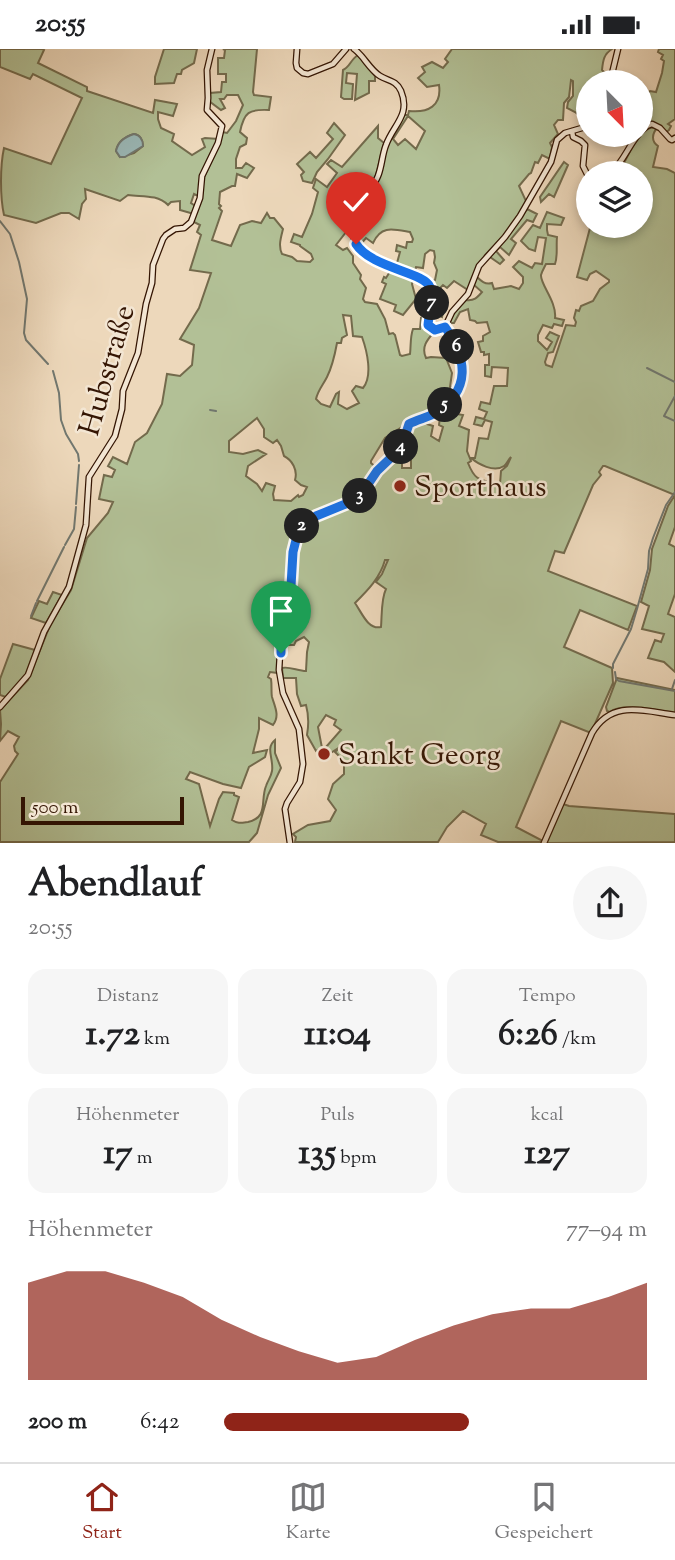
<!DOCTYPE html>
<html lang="de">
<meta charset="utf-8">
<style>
body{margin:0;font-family:"Sorts Mill Goudy",serif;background:#f6f6f6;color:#202124;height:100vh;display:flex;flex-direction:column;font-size:26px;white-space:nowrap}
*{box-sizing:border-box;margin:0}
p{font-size:23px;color:#757577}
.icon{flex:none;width:38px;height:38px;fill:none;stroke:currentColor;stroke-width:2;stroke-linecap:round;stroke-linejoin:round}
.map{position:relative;height:794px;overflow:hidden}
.details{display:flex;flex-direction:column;background:#fff;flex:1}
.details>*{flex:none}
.needle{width:46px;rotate:156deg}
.tools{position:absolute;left:576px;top:21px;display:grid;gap:14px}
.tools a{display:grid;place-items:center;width:77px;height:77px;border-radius:50%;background:#fff;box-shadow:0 4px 10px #0003;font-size:35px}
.scale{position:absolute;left:21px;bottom:18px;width:163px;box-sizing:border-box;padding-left:7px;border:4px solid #341503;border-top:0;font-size:19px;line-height:24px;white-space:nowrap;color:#341503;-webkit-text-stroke:5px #f3e6d3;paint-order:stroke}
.pin{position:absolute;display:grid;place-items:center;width:60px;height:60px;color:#fff;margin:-72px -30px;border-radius:50% 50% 50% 0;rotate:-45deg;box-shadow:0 0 7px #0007}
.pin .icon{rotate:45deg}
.km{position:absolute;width:35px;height:35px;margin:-18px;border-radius:50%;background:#222;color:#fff;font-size:19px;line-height:35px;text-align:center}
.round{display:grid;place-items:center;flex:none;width:74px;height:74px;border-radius:37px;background:#f6f6f6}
.head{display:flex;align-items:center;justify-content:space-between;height:119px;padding:0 28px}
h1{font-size:38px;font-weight:700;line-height:52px}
.figures{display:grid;grid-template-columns:repeat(3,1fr);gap:10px;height:119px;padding:7px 28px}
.figures div{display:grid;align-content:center;border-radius:18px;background:#f6f6f6;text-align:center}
.figures b{font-size:35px;font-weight:700}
.figures small{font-size:19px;font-weight:400}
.figures p{font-size:19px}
.chart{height:196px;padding:14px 28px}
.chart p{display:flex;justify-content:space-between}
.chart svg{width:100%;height:126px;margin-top:7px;fill:#8f2418;opacity:.7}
ul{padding:0 28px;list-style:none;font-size:23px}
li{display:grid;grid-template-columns:112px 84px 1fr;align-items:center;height:52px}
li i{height:18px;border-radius:9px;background:#8f2418}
.status{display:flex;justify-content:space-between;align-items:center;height:49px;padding:0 35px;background:#fff;direction:ltr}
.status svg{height:19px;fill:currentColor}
.dock{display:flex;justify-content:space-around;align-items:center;height:98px;border-top:2px solid #e0e0e0;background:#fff;font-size:19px;color:#757577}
.dock a{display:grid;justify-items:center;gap:4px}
.dock .active{color:#8f2418}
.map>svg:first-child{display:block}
</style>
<div class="status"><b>20:55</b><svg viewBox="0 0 49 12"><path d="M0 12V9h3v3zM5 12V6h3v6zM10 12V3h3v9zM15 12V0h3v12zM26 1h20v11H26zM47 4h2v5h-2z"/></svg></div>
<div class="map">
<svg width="675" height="794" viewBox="0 0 675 794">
<rect width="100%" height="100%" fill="#edd8bb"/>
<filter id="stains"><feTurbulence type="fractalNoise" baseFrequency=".00286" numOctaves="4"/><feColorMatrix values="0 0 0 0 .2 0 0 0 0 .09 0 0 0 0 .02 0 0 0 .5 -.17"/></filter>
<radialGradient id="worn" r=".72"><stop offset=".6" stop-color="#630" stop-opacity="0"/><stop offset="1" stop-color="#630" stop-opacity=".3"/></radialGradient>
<path fill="#b2c096" stroke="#736a4c" stroke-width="2" fill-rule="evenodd" d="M 0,0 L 42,0 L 44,1 L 38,14 L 87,38 L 87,42 L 153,64 L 155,51 L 177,55 L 173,67 L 158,63 L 158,70 L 161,79 L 174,85 L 172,92 L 192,106 L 205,98 L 202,90 L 205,89 L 219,90 L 222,83 L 227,84 L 236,72 L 243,56 L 238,46 L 227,46 L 224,50 L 220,50 L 225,59 L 221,61 L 209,52 L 210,44 L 221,43 L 222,33 L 226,33 L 226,25 L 218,25 L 218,9 L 224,9 L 225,1 L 223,0 L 257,0 L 253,43 L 254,46 L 271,48 L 269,61 C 249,60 244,63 240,83 L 247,89 L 246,95 L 240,98 L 236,110 L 236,119 L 242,119 L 246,114 L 254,119 L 247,129 L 237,125 L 235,137 L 232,137 L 220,143 L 219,155 L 221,157 L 219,159 L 222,162 L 212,191 L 231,197 L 240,176 L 252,172 L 261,174 L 267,164 L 270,169 L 274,169 L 283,180 C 281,188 278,197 282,205 L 292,208 L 297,212 L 310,213 L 313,210 L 311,205 L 300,197 L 300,196 L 291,193 L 294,185 L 302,188 L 312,165 L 318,143 L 313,139 L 316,130 L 327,138 L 337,124 L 327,115 L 331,111 L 342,118 L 378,77 L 378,89 L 384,94 L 375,130 L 365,145 L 358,142 L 350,151 L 356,161 L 353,174 L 336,196 L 343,201 L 347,199 L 353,207 L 353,214 L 361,226 L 360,230 L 366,239 L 363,250 L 365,253 L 377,255 L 385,270 L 389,285 L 393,284 L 395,286 L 400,306 L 402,307 L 410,305 C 411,297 410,288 413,280 L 420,280 L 421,269 L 424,270 L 423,276 L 434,283 C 427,291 421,298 426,309 L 431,308 L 446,309 L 452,324 L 450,338 L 457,340 L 452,347 L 448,344 L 437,359 L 429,364 L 427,375 L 433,377 L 431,387 L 439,392 L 443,378 L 439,376 L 440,368 L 448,370 L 457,365 L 463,366 L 459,377 L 469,381 L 467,402 L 471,412 L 468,414 C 476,434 481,430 500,435 L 501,422 L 507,417 L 511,408 C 508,411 507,415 504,417 C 494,424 478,415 471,409 L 475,409 L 479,389 L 488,390 L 492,373 L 485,371 L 482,377 L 474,375 L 476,368 L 484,370 L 487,363 L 479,360 L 481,353 L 490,355 L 494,337 L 507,337 L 508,319 L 492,318 L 491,328 L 485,327 L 485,316 L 489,316 L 489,305 L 484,306 L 484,303 L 481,303 L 478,293 L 483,292 L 483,287 L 490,283 L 487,273 L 477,274 L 475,272 L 470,271 L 468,260 L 460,263 L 454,274 L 450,274 L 452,282 C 445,270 458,260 466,251 C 474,252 477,249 482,243 L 474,236 L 476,227 C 481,232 485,236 492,234 L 494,240 L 511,237 L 519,240 L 523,234 L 523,228 L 513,218 L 519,212 L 532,219 L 535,214 L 542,215 L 546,189 L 538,188 L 535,202 L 529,200 L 521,192 L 533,176 L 540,179 L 547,163 L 564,169 L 561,176 L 547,175 L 547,181 L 548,186 L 557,188 C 556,197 558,207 555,215 L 546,215 C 544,219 542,222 541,226 C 540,235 557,253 555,269 L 564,271 L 562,277 L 554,275 L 552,279 L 543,276 L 538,286 L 538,292 L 547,301 L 552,293 L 546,289 L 550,283 L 559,287 L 553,303 L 548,304 L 545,313 L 546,316 L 552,318 L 566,276 L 575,277 L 576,273 L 574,269 L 576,261 L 579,262 L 581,257 L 593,252 L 600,240 L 609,233 L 609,231 L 596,222 L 590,225 L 587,231 L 577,228 L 590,179 L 598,184 L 602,177 L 640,177 L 640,124 L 624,124 L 628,118 L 624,114 C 631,102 640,75 657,79 C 652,85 651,92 658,97 L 653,118 L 667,120 L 675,124 L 675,478 L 669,495 L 675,498 L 675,545 L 668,565 L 675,568 L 675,623 L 664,613 L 648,609 L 655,591 L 661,593 L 664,585 L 642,580 L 649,557 L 641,553 L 650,521 L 652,500 L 668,457 L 675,446 L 605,417 L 603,417 L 599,423 L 601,426 L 593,436 L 564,504 L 555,502 L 548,522 L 637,557 L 628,581 L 580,561 L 564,598 L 612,619 L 613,634 L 591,684 L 561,672 L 516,778 L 543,792 L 542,793 L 498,793 L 481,786 L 486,775 L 463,762 L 447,778 L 438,793 L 295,793 L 296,788 L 293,785 L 308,776 L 330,772 L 336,761 L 328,750 L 333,735 L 344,725 L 344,712 L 335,703 L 340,698 L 329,705 L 326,698 L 341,681 L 334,676 L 336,671 L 326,666 L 318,678 L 322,699 L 316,702 L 307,686 C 309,675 309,667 306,656 L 301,657 L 297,645 L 296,629 L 283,629 L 282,619 C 289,617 298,622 306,622 L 307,603 L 309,593 L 304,588 L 296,592 L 294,596 L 283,596 L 286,572 C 277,587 279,606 278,624 L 270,623 L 268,628 L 271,630 C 272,636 271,643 272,648 C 275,658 280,667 273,676 L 259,669 L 259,680 L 253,704 L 267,701 L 265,708 L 249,718 L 241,739 L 223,735 L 190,723 L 186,730 L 199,735 L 210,777 L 219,750 L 223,743 L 234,744 L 234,746 L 239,748 L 232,771 C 238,775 241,774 248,773 C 269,768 260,752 266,737 C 268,731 271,728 272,722 C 274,710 265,699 275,691 L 275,704 L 281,719 L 268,746 L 257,784 L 249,793 L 0,793 L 0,733 L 18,705 L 15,702 L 14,697 L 19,688 L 8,682 L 0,692 L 1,675 L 0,661 L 28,631 L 51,574 L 71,541 L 87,489 L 108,464 L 113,453 L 99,450 L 104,426 L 112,428 L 115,421 L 108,417 L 113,408 L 127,415 L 135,393 L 147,384 L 162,355 L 167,325 L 180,327 L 192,316 L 194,296 L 180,290 L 199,259 L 211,224 L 190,221 L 201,186 L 197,183 L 200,176 L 192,172 L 199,156 L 204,128 L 211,113 L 209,112 L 201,131 L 200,148 L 194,145 L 191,154 L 197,158 L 194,165 L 180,161 L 180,152 L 171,153 L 168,156 C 157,145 142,148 128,146 L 120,152 L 85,140 L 86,150 L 82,155 L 79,170 L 69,164 L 61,164 L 36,174 L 4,166 C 0,148 0,117 4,99 L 51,115 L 82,49 L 33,25 L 30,30 L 0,18 ZM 134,85 C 140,86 143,91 143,97 L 134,104 L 120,108 L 116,102 C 118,92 125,88 134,85 ZM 343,266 L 351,267 L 353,287 L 362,288 C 367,302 373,327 363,339 L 356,337 L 352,342 L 359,354 L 347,360 L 338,355 L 339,343 L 336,345 L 330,358 L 321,355 L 316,350 C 318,341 323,336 327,328 C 332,318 335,305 337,294 L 341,294 L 342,289 L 347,286 ZM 257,369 L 264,380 L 264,388 L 273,394 L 277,391 L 281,397 L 284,407 C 292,411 298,421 295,431 L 301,436 L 307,438 L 303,446 L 299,448 L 298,446 L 291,452 L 274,451 L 273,445 L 275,437 L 266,434 L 262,442 L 257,435 L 246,427 L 248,417 L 266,405 L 258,401 L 243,405 L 229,403 L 229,392 ZM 408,374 L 410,381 C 404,388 404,399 404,408 L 411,409 L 411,419 L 402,419 L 402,404 L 400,402 L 381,420 L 361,450 L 359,449 C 344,459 314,464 304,478 C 299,483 298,492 295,498 C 295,460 329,465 354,449 C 364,443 371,430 378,420 L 371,414 L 371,412 L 385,389 ZM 385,511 L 388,511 L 382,525 L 376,533 L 386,540 C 381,550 382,566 381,578 C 368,581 362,564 355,554 C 368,541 380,529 385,511 Z
M 164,0 L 197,0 L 194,14 L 182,21 L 181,25 L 177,25 L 174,34 L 155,35 L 155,28 Z
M 452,0 L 612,0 C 604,5 603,11 602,21 L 605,24 L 602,33 L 588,33 L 588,66 L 584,70 L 575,63 L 567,59 L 568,53 L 573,47 L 573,32 L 571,31 L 569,48 L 564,54 L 563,71 L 558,71 L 554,76 L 558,85 L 550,94 L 552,98 L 550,110 L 542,106 L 538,114 L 535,113 L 531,124 L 529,125 L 519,137 L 526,152 L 525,156 L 509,181 L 485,206 L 468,241 L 454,232 L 447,239 L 443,236 L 438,241 L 447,249 L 445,252 L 447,254 L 444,259 L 442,268 L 436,265 L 432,272 L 433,276 L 437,278 L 441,277 L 437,279 L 430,275 L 430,272 L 434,246 L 429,234 L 435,231 L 437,221 L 434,214 L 435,208 L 434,202 L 430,201 L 425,205 L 423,219 L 416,218 L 412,235 L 416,250 L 403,266 L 394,262 L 396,256 L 380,250 L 386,235 L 382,233 L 384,228 L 386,229 L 391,221 L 389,219 L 391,213 L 397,214 L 400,203 L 396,202 L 397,196 L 406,199 L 407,193 L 412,193 L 413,190 L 410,183 C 393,180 381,176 373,194 L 366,189 L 359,197 L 357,192 L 367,177 L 364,175 L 369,166 L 362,155 L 374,137 L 390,90 L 404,66 L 408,66 L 409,62 C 428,64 442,57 439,36 L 427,38 L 418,29 L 425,23 L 422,18 L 432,13 L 443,19 L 448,13 L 445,10 ZM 408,67 L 425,82 L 416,100 L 405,90 L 398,96 L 393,90 Z
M 659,0 L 675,0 L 675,70 L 668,75 L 671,77 L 669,81 L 665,84 L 660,78 L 647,75 L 648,73 L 646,71 L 641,71 L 645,56 L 644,54 L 641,53 L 641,49 L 646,48 L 650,42 L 656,43 L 662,24 L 664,12 L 661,10 L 663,6 L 658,3 Z
M 358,6 L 375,27 L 375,32 L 369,32 L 369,44 L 355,51 L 357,25 L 347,24 L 346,34 L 353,35 L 352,50 L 344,50 L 341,48 L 343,21 C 350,18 351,10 358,6 Z
M 334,74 L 345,86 L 328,110 L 317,123 L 312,134 L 303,132 L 301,126 L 304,123 L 297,115 L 310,103 L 316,109 L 333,90 L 327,84 Z
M 564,113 L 568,116 L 554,148 L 549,145 L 541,153 L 540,148 Z
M 527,160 L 537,165 L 533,173 L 527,171 L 511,190 L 516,194 L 509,206 L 500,198 L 496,202 L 504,211 L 500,215 L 490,208 Z
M 53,543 L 62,546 L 46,574 L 31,569 L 39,552 L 47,555 Z
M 13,595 L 35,601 L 25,628 L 6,648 L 0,646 L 0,630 Z
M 617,629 L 675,641 L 675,664 C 659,662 623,653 610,663 L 607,662 L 606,658 Z
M 563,755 L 569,757 L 675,765 L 675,793 L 546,794 Z"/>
<path fill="#9ab8b7" stroke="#71776f" stroke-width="2" d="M 134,85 C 140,86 143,91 143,97 L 125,108 L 120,108 L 116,102 C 118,92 125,88 134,85 Z"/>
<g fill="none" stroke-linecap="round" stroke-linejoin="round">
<path stroke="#71776f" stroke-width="2" d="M 0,172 L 10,185 L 19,213 L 27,250 L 24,284 L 26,291 L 48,315
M 647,319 L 675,333
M 53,322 L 59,344 L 61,371 L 66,385 L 78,405 L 79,412
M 675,347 L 664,367 L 675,372
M 210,361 L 216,362
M 76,455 L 79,416
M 65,496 L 74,480 L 76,458
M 37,552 L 64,498
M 31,567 L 36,554
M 613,619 L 613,615 L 631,580 L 637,560 L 648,520 L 649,502 L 653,489 L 666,456 L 675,443
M 615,623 L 616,630 L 619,632 L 675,642
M 672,640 L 675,631"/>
<defs>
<path id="secondary" d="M 297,0 L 296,14 L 297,19 L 303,24 L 308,25 L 333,15 L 346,0
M 354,0 C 364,7 369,20 380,27 C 388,32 396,31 401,42 C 411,66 393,76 386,96 C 382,106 382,117 378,127 C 369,149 340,175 359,200 C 369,212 397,222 411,227 C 417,229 421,229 426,232 C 436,246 429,260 428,276 L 435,281 L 445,278
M 610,33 L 618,0
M 572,82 L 573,88 L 581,92 L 585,96 L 583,117 L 588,127
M 640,83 L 647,77 L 652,75 L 660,79 L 670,90 L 672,91 L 675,89
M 611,124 C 623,113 628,98 638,86
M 445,278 L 452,263 L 468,245 L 479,217 L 505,188 L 520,167 L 551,113 L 557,91 L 565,84 L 582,79 L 588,73
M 0,658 L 28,626 L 44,583 L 69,538 L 86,476 L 89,428 L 115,387 L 122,360 L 123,342 L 138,304 L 146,255 L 152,234 L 153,216 L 163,190 L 166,186 L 175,180 L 184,179 L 191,173 L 200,149 L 202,127 L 218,94 L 222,77 L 207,61 L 208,49 L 207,21 L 212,0
M 290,794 L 285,760 L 287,754 L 300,733 L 303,715 L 299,680 L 283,644 L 279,621 L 281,588 L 289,550 L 295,491 L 302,476 L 310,470 L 348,454 L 360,447 L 377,422 L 401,399 L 409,375 C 418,370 427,368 435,364 C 472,342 467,309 445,278
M 544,794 L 592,684 C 612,650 643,662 675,666"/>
</defs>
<use href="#secondary" stroke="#341503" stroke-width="7"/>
<use href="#secondary" stroke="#f3e6d3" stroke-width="4.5"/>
</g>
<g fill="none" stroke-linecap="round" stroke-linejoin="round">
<defs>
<path id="route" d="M 281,604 L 281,588 L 291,537 L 293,503 L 296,491 L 300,480 L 306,473 L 316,467 L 348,454 L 360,447 L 377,422 L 401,399 L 409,375 C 418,370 427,369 435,364 C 472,341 467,309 445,278 L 435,281 L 428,276 C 429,263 435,250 430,238 C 424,223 371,219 356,195"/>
</defs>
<use href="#route" stroke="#fff" stroke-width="14"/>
<use href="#route" stroke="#1a73e8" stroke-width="9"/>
</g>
<g fill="#8f2418" stroke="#f3e6d3" stroke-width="2.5">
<circle cx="400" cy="437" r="7"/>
<circle cx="324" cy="705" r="7"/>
</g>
<g text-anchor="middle" stroke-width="5" stroke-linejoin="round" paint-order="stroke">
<g font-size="30" fill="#341503" stroke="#f3e6d3">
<text transform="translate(106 321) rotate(-74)" y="10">Hubstraße</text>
</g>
<g font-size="30" fill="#341503" stroke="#f3e6d3" text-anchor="start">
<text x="414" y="447">Sporthaus</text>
<text x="338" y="715">Sankt Georg</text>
</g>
</g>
<rect width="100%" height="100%" filter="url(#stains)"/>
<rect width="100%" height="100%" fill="url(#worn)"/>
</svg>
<div class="tools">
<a><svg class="needle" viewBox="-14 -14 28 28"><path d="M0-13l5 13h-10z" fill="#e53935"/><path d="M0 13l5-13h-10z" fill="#757577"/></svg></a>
<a><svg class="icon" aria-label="layers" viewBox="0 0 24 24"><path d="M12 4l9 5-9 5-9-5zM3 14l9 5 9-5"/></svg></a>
</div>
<div class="scale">500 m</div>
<div class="pin" style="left:281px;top:604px;background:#1e9e55"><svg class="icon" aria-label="arrive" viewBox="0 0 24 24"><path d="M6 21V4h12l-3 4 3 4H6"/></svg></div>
<div class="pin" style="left:356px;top:195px;background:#d93025"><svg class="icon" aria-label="check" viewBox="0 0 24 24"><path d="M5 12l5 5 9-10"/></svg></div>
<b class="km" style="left:302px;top:477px">2</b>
<b class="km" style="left:360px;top:447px">3</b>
<b class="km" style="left:401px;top:398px">4</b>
<b class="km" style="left:445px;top:356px">5</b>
<b class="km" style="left:457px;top:298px">6</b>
<b class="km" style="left:432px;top:254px">7</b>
</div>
<section class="details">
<div class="head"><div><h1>Abendlauf</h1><p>20:55</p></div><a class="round"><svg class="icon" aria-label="share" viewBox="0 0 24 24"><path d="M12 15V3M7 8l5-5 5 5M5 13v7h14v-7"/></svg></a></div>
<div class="figures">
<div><p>Distanz</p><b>1.72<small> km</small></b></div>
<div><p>Zeit</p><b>11:04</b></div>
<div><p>Tempo</p><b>6:26<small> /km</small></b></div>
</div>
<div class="figures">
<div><p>Höhenmeter</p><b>17<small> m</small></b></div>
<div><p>Puls</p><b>135<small> bpm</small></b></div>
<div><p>kcal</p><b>127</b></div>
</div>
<div class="chart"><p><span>Höhenmeter</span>77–94 m</p>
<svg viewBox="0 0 160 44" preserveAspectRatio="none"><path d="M0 44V10L10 6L20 6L30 10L40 15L50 23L60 29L70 34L80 38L90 36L100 30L110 25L120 21L130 19L140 19L150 15L160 10V44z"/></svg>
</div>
<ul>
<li><b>200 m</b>6:42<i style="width:58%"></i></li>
</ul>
</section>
<nav class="dock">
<a class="active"><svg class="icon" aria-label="home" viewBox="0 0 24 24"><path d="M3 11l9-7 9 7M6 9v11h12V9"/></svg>Start</a>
<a><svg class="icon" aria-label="map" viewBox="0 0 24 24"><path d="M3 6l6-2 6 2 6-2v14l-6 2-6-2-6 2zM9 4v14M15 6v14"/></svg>Karte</a>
<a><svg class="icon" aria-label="saved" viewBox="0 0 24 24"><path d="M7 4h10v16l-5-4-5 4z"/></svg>Gespeichert</a>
</nav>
